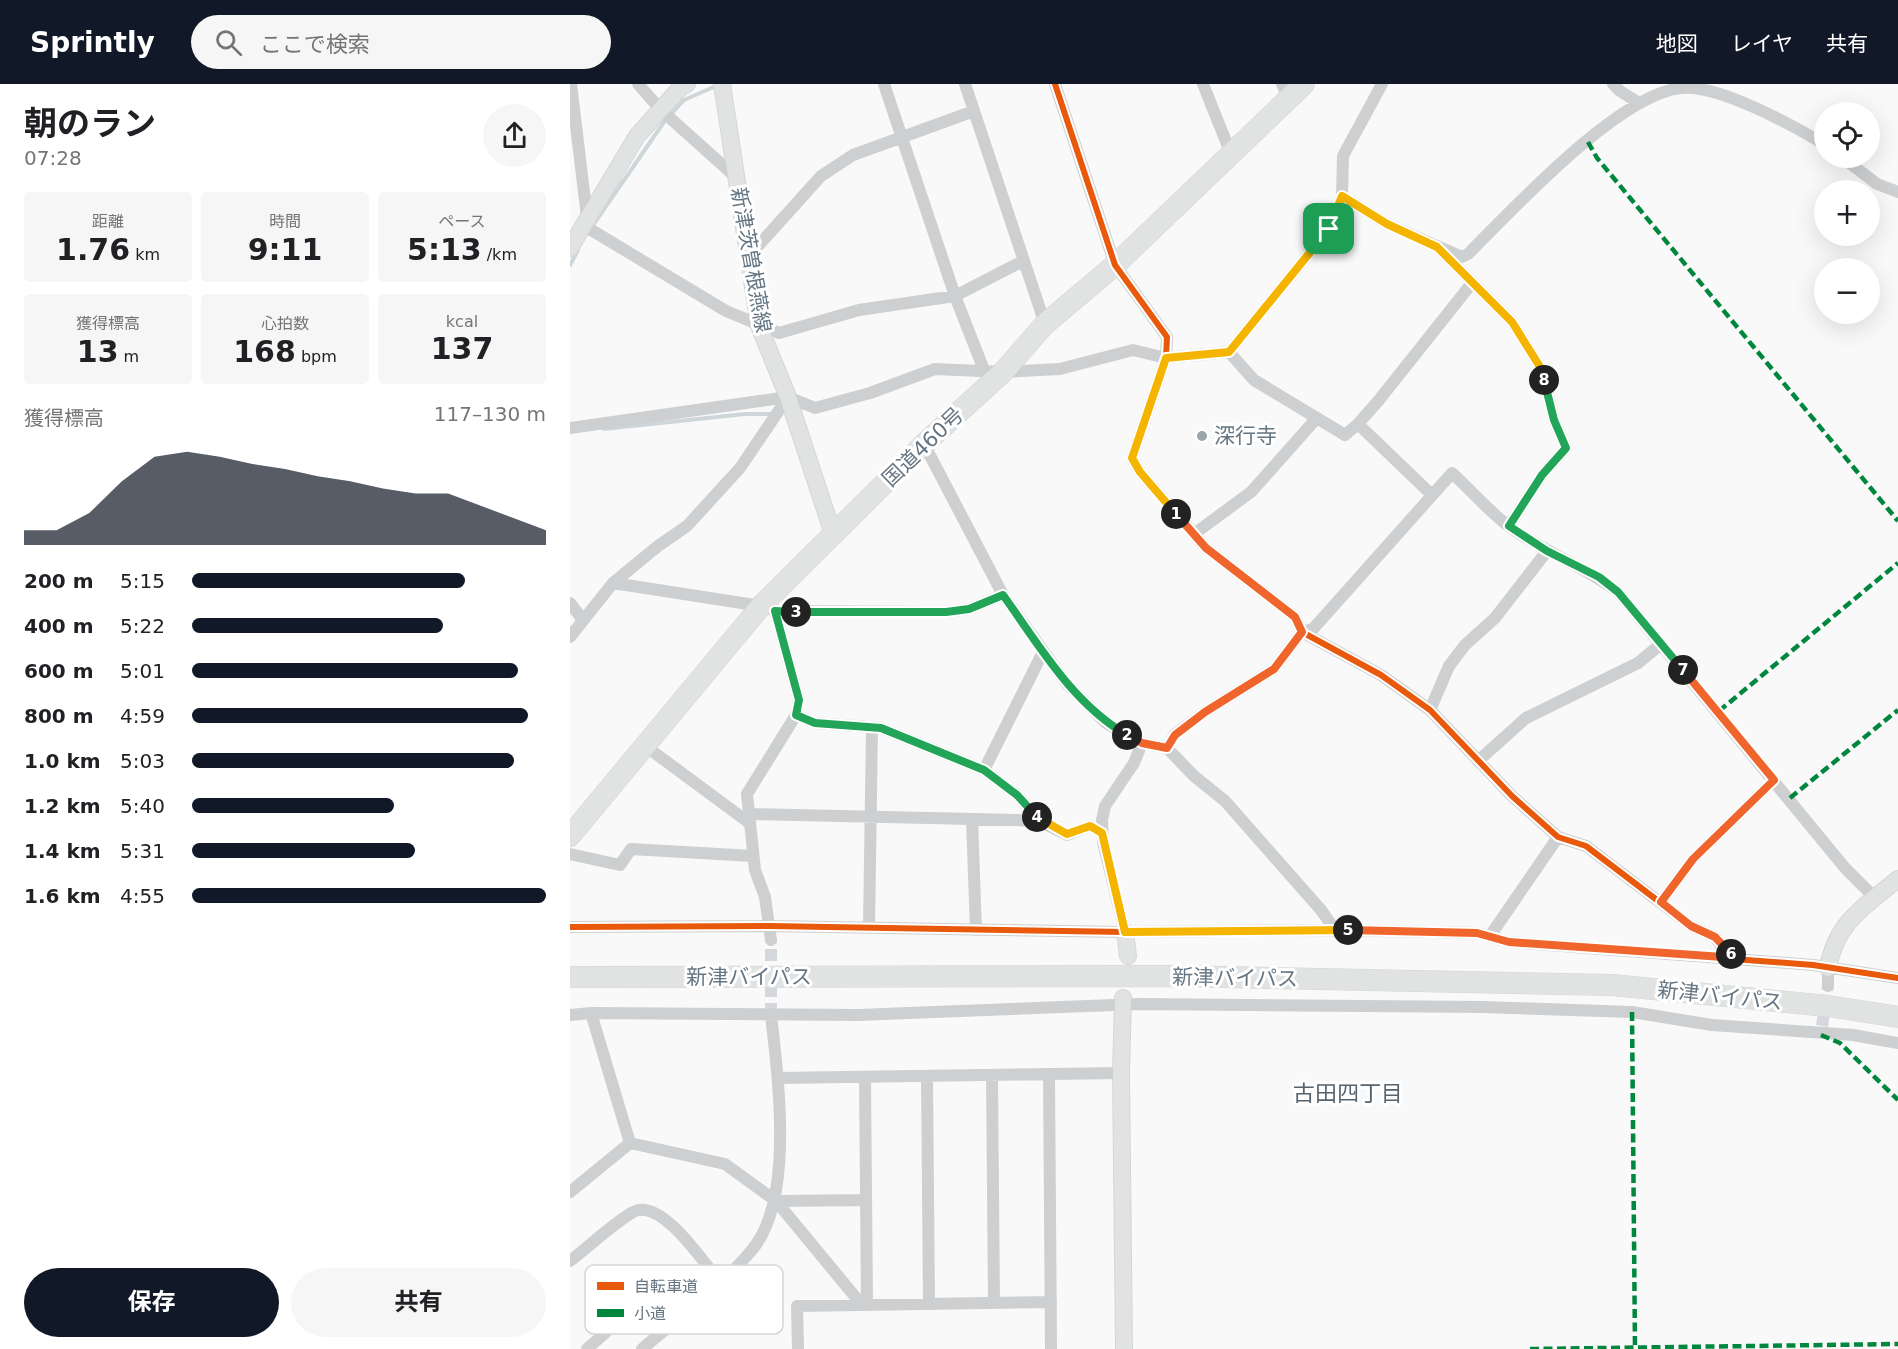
<!DOCTYPE html>
<html lang="ja">
<meta charset="utf-8">
<style>
body{margin:0;font-family:"DejaVu Sans","Noto Sans JP",sans-serif;background:#f6f6f6;color:#202124;height:100vh;display:flex;flex-direction:column;font-size:22px;white-space:nowrap}
*{box-sizing:border-box;margin:0}
p{font-size:20px;color:#757577}
.icon{flex:none;width:33px;height:33px;fill:none;stroke:currentColor;stroke-width:2;stroke-linecap:round;stroke-linejoin:round}
.map{position:relative;flex:1;overflow:hidden}
.sheet{display:flex;flex-direction:column;background:#fff;width:570px}
.sheet>*{flex:none}
.fabs{position:absolute;left:1244px;top:18px;display:grid;gap:12px}
.fabs a{display:grid;place-items:center;width:66px;height:66px;border-radius:50%;background:#fff;box-shadow:0 6px 24px #0002;font-size:30px}
.pin{position:absolute;display:grid;place-items:center;width:51px;height:51px;color:#fff;margin:-26px;border-radius:12px;box-shadow:0 3px 9px #0006}
.km{position:absolute;width:30px;height:30px;margin:-15px;border-radius:50%;background:#222;color:#fff;font-size:16px;line-height:30px;text-align:center}
.round{display:grid;place-items:center;flex:none;width:63px;height:63px;border-radius:32px;background:#f6f6f6}
.summary{display:flex;align-items:center;justify-content:space-between;height:102px;padding:0 24px}
h1{font-size:33px;font-weight:700;line-height:45px}
.metrics{display:grid;grid-template-columns:repeat(3,1fr);gap:9px;height:102px;padding:6px 24px}
.metrics div{display:grid;align-content:center;border-radius:6px;background:#f6f6f6;text-align:center}
.metrics b{font-size:30px;font-weight:700}
.metrics small{font-size:16px;font-weight:400}
.metrics p{font-size:16px}
.chart{height:168px;padding:12px 24px}
.chart p{display:flex;justify-content:space-between}
.chart svg{width:100%;height:108px;margin-top:6px;fill:#111827;opacity:.7}
.cta{display:flex;gap:12px;margin-top:auto;padding:12px 24px}
.cta a{flex:1;height:69px;border-radius:36px;background:#111827;color:#fff;font-size:24px;font-weight:700;line-height:69px;text-align:center}
.cta a+a{background:#f6f6f6;color:#202124}
ul{padding:0 24px;list-style:none;font-size:20px}
li{display:grid;grid-template-columns:96px 72px 1fr;align-items:center;height:45px}
li i{height:15px;border-radius:8px;background:#111827}
header{display:flex;align-items:center;gap:36px;box-sizing:border-box;height:84px;padding:0 30px;background:#111827;color:#fff}
header strong{font-size:28px}
nav{display:flex;gap:33px;margin-inline-start:auto;font-size:21px}
.search{width:420px;height:54px;background:#f6f6f6;display:flex;align-items:center;gap:15px;box-sizing:border-box;padding:0 21px;border-radius:33px;color:#757577;font-size:22px}
main{display:flex;flex:1;min-height:0}
.map>svg:first-child{display:block}
</style>
<header>
<strong>Sprintly</strong>
<div class="search"><svg class="icon" aria-label="search" viewBox="0 0 24 24"><circle cx="10" cy="10" r="6"/><path d="M15 15l6 6"/></svg>ここで検索</div>
<nav><a>地図</a><a>レイヤ</a><a>共有</a></nav>
</header>
<main>
<section class="sheet">
<div class="summary"><div><h1>朝のラン</h1><p>07:28</p></div><a class="round"><svg class="icon" aria-label="share" viewBox="0 0 24 24"><path d="M12 15V3M7 8l5-5 5 5M5 13v7h14v-7"/></svg></a></div>
<div class="metrics">
<div><p>距離</p><b>1.76<small> km</small></b></div>
<div><p>時間</p><b>9:11</b></div>
<div><p>ペース</p><b>5:13<small> /km</small></b></div>
</div>
<div class="metrics">
<div><p>獲得標高</p><b>13<small> m</small></b></div>
<div><p>心拍数</p><b>168<small> bpm</small></b></div>
<div><p>kcal</p><b>137</b></div>
</div>
<div class="chart"><p><span>獲得標高</span>117–130 m</p>
<svg viewBox="0 0 160 44" preserveAspectRatio="none"><path d="M0 44V38L10 38L20 31L30 18L40 8L50 6L60 8L70 11L80 13L90 16L100 18L110 21L120 23L130 23L140 28L150 33L160 38V44z"/></svg>
</div>
<ul>
<li><b>200 m</b>5:15<i style="width:77%"></i></li>
<li><b>400 m</b>5:22<i style="width:71%"></i></li>
<li><b>600 m</b>5:01<i style="width:92%"></i></li>
<li><b>800 m</b>4:59<i style="width:95%"></i></li>
<li><b>1.0 km</b>5:03<i style="width:91%"></i></li>
<li><b>1.2 km</b>5:40<i style="width:57%"></i></li>
<li><b>1.4 km</b>5:31<i style="width:63%"></i></li>
<li><b>1.6 km</b>4:55<i style="width:100%"></i></li>
</ul>
<div class="cta"><a>保存</a><a>共有</a></div>
</section>
<div class="map">
<svg width="1328" height="1265" viewBox="0 0 1328 1265">
<rect width="100%" height="100%" fill="#f9f9f9"/>
<g fill="none" stroke-linecap="round" stroke-linejoin="round">
<path stroke="#ced6d9" stroke-width="4" d="M 21,144 L 94,38 L 114,16 L 146,2
M 0,181 L 8,166
M 34,345 L 175,330 L 202,330"/>
<path stroke="#d4d8dc" stroke-width="12" stroke-dasharray="12 6" stroke-linecap="butt" d="M 201,931 L 201,856
M 1252,942 L 1258,902"/>
<defs>
<path id="secondary" d="M 152,0 L 189,242 L 218,313 L 263,450
M 0,164 L 67,52 L 111,3 L 117,0
M 555,848 L 558,872
M 1258,884 C 1266,838 1294,823 1328,795
M 553,914 L 551,989 L 554,1265"/>
<path id="highway" d="M 0,752 L 191,522 L 354,360 L 433,288 L 475,240 L 545,181 L 734,0
M 0,893 L 604,892 L 1042,901 L 1258,922 L 1328,933"/>
</defs>
<use href="#secondary" stroke="#d5d6d7" stroke-width="18"/>
<use href="#highway" stroke="#d5d6d6" stroke-width="22"/>
<path stroke="#cecfd0" stroke-width="12" d="M 1,0 L 17,133
M 68,0 L 91,26 L 167,94
M 314,0 L 385,212 L 414,286
M 395,0 L 475,240
M 485,0 L 545,181 L 597,253 L 596,274 L 562,374 L 570,388 L 636,464 L 725,533 L 732,548 L 811,591 L 860,626 L 942,712 L 988,753 L 1016,762 L 1121,842 L 1145,853 L 1154,866 L 1166,874
M 633,0 L 661,70
M 712,0 L 718,14
M 1043,0 L 1050,7 L 1069,19
M 1273,74 L 1307,100 L 1328,108
M 772,112 L 817,140 L 892,173 L 898,170 C 943,125 1049,10 1111,4 C 1148,0 1222,41 1254,60
M 13,141 L 156,227 L 209,249 L 289,226 L 385,212 L 453,177
M 870,166 L 942,238 L 972,286 L 984,336 L 996,364 L 972,391 L 939,442
M 179,172 L 251,92 L 283,71 L 404,27
M 659,268 L 684,296 L 775,351 L 788,340 L 809,316 L 902,199
M 788,340 L 862,411
M 0,344 L 218,313 L 245,324 L 300,309 L 365,285 L 433,288 L 490,285 L 563,266 L 596,274 L 659,268 L 759,145 L 772,112 L 773,72 L 812,0
M 354,360 L 433,511 L 497,600 L 536,639 L 572,659 L 597,664 L 624,692 L 655,717 L 751,826 L 765,846
M 624,450 L 681,408 L 746,335
M 43,499 L 191,522 L 205,527 L 376,528 L 399,525 L 433,511
M 0,519 L 13,536
M 0,553 L 43,499 L 88,462 L 117,442 L 170,384 L 218,313
M 860,626 L 879,582 L 895,561 L 925,534 L 977,467
M 226,631 L 245,639 L 311,644 L 414,686 L 447,711 L 471,738
M 74,661 L 178,738
M 597,664 L 605,650 L 635,628 L 704,585 L 732,548 L 743,545 L 882,389 C 901,406 919,428 940,443 C 974,468 1014,482 1048,508 L 1275,784 L 1305,814
M 908,677 L 956,634 L 1068,579 L 1091,560
M 414,686 L 473,568
M 179,730 L 448,736 L 471,738 L 497,751 L 520,742 L 532,749
M 402,735 L 406,846
M 0,770 L 50,781 L 61,765 L 183,772
M 1091,818 L 1123,775 L 1204,696
M 0,843 L 200,842 L 555,848 L 765,846 L 907,849 L 939,858 L 1243,881 L 1328,894
M 299,844 L 302,643
M 555,848 L 533,758 L 532,736 L 535,722 L 564,679 L 572,659
M 920,852 L 988,753
M 201,856 L 195,813 L 185,786 L 177,710 L 226,631 L 229,616 L 205,527
M 1258,902 L 1258,884
M 21,929 L 60,1059
M 0,931 L 21,929 L 288,931 L 570,920 L 913,923 L 1062,928 L 1142,941 L 1283,951 L 1328,959
M 479,990 L 481,1265
M 422,991 L 424,1219
M 357,992 L 359,1220
M 295,993 L 297,1221
M 208,994 L 551,989
M 60,1059 L 155,1080 L 206,1117 L 292,1221
M 0,1108 L 60,1059
M 206,1117 L 296,1116
M 0,1177 C 20,1162 41,1141 63,1128 C 91,1113 134,1179 149,1197
M 17,1265 L 91,1199
M 72,1265 C 108,1234 150,1204 181,1167 C 225,1117 208,994 201,931
M 228,1265 L 227,1222 L 481,1218"/>
<use href="#secondary" stroke="#e1e2e2" stroke-width="16"/>
<use href="#highway" stroke="#e1e2e2" stroke-width="21"/>
<path stroke="#00873e" stroke-width="4.5" stroke-dasharray="9 4.5" stroke-linecap="butt" d="M 1018,58 L 1027,74 L 1328,437
M 1149,627 L 1328,479
M 1220,714 L 1328,626
M 1062,928 L 1065,1265
M 1251,951 L 1270,959 L 1328,1016
M 960,1265 L 1328,1260"/>
<defs>
<path id="cycleway" d="M 485,0 L 545,181 L 597,253 L 596,274 L 562,374 L 570,388 L 636,464 L 725,533 L 732,548 L 811,591 L 860,626 L 942,712 L 988,753 L 1016,762 L 1121,842 L 1145,853 L 1154,866 L 1167,875
M 0,843 L 200,842 L 555,848 L 765,846 L 907,849 L 939,858 L 1243,881 L 1328,894"/>
</defs>
<use href="#cycleway" stroke="#fff" stroke-width="10"/>
<use href="#cycleway" stroke="#e8590c" stroke-width="6"/>
</g>
<g fill="none" stroke-linecap="round" stroke-linejoin="round">
<defs>
<path id="split-1" d="M 606,430 L 570,388 L 562,374 L 596,274 L 659,268 L 759,145"/>
<path id="split-2" d="M 557,651 L 572,659 L 597,664 L 605,651 L 635,628 L 704,585 L 732,548 L 725,533 L 636,464 L 606,430"/>
<path id="split-3" d="M 226,528 L 376,528 L 399,525 L 433,511 C 469,561 502,619 557,651"/>
<path id="split-4" d="M 226,528 L 205,527 L 229,616 L 226,631 L 245,639 L 311,644 L 414,686 L 447,711 L 467,733"/>
<path id="split-5" d="M 467,733 L 497,750 L 520,742 L 532,749 L 555,848 L 778,846"/>
<path id="split-6" d="M 778,846 L 907,849 L 939,858 L 1167,874 L 1161,870"/>
<path id="split-7" d="M 1113,586 L 1204,696 L 1123,775 L 1091,818 L 1121,842 L 1145,853 L 1161,870"/>
<path id="split-8" d="M 974,296 L 984,336 L 996,364 L 972,391 L 939,442 L 977,467 L 1029,493 L 1048,508 L 1113,586"/>
<path id="split-9" d="M 759,145 L 772,112 L 817,140 L 867,163 L 942,238 L 972,286 L 974,296"/>
</defs>
<use href="#split-1" stroke="#fff" stroke-width="12"/>
<use href="#split-2" stroke="#fff" stroke-width="12"/>
<use href="#split-3" stroke="#fff" stroke-width="12"/>
<use href="#split-4" stroke="#fff" stroke-width="12"/>
<use href="#split-5" stroke="#fff" stroke-width="12"/>
<use href="#split-6" stroke="#fff" stroke-width="12"/>
<use href="#split-7" stroke="#fff" stroke-width="12"/>
<use href="#split-8" stroke="#fff" stroke-width="12"/>
<use href="#split-9" stroke="#fff" stroke-width="12"/>
<use href="#split-1" stroke="#f5b400" stroke-width="8"/>
<use href="#split-2" stroke="#f0652b" stroke-width="8"/>
<use href="#split-3" stroke="#22a559" stroke-width="8"/>
<use href="#split-4" stroke="#22a559" stroke-width="8"/>
<use href="#split-5" stroke="#f5b400" stroke-width="8"/>
<use href="#split-6" stroke="#f0652b" stroke-width="8"/>
<use href="#split-7" stroke="#f0652b" stroke-width="8"/>
<use href="#split-8" stroke="#22a559" stroke-width="8"/>
<use href="#split-9" stroke="#f5b400" stroke-width="8"/>
</g>
<circle fill="#99a4ac" stroke="#fff" stroke-width="2" cx="632" cy="352" r="6"/>
<g text-anchor="middle" stroke-width="6" stroke-linejoin="round" paint-order="stroke">
<g font-size="21" fill="#657683" stroke="#fff">
<text transform="translate(181 176) rotate(80)" y="7">新津茨曽根燕線</text>
<text transform="translate(353 363) rotate(-44)" y="7">国道460号</text>
<text x="179" y="900">新津バイパス</text>
<text transform="translate(665 894) rotate(1)" y="7">新津バイパス</text>
<text transform="translate(1150 912) rotate(6)" y="7">新津バイパス</text>
</g>
<g font-size="21" fill="#657683" stroke="#fff" text-anchor="start">
<text x="644" y="359">深行寺</text>
</g>
<g font-size="22" fill="#57646e" stroke="#fff">
<text x="778" y="1017">古田四丁目</text>
</g>
</g>
<rect x="15" y="1181" width="198" height="69" rx="9" fill="#fff" stroke="#d1d6da" stroke-width="1.5"/>
<rect x="27" y="1198" width="27" height="8" fill="#e8590c"/>
<rect x="27" y="1225" width="27" height="8" fill="#00873e"/>
<g font-size="16" fill="#657683">
<text x="64" y="1208">自転車道</text>
<text x="64" y="1235">小道</text>
</g>
</svg>
<div class="fabs">
<a><svg class="icon" aria-label="locate" viewBox="0 0 24 24"><circle cx="12" cy="12" r="6"/><path d="M12 2v4M12 18v4M2 12h4M18 12h4"/></svg></a>
<a>+</a>
<a>−</a>
</div>
<div class="pin" style="left:759px;top:145px;background:#1e9e55"><svg class="icon" aria-label="arrive" viewBox="0 0 24 24"><path d="M6 21V4h12l-3 4 3 4H6"/></svg></div>
<b class="km" style="left:606px;top:430px">1</b>
<b class="km" style="left:557px;top:651px">2</b>
<b class="km" style="left:226px;top:528px">3</b>
<b class="km" style="left:467px;top:733px">4</b>
<b class="km" style="left:778px;top:846px">5</b>
<b class="km" style="left:1161px;top:870px">6</b>
<b class="km" style="left:1113px;top:586px">7</b>
<b class="km" style="left:974px;top:296px">8</b>
</div>
</main>
